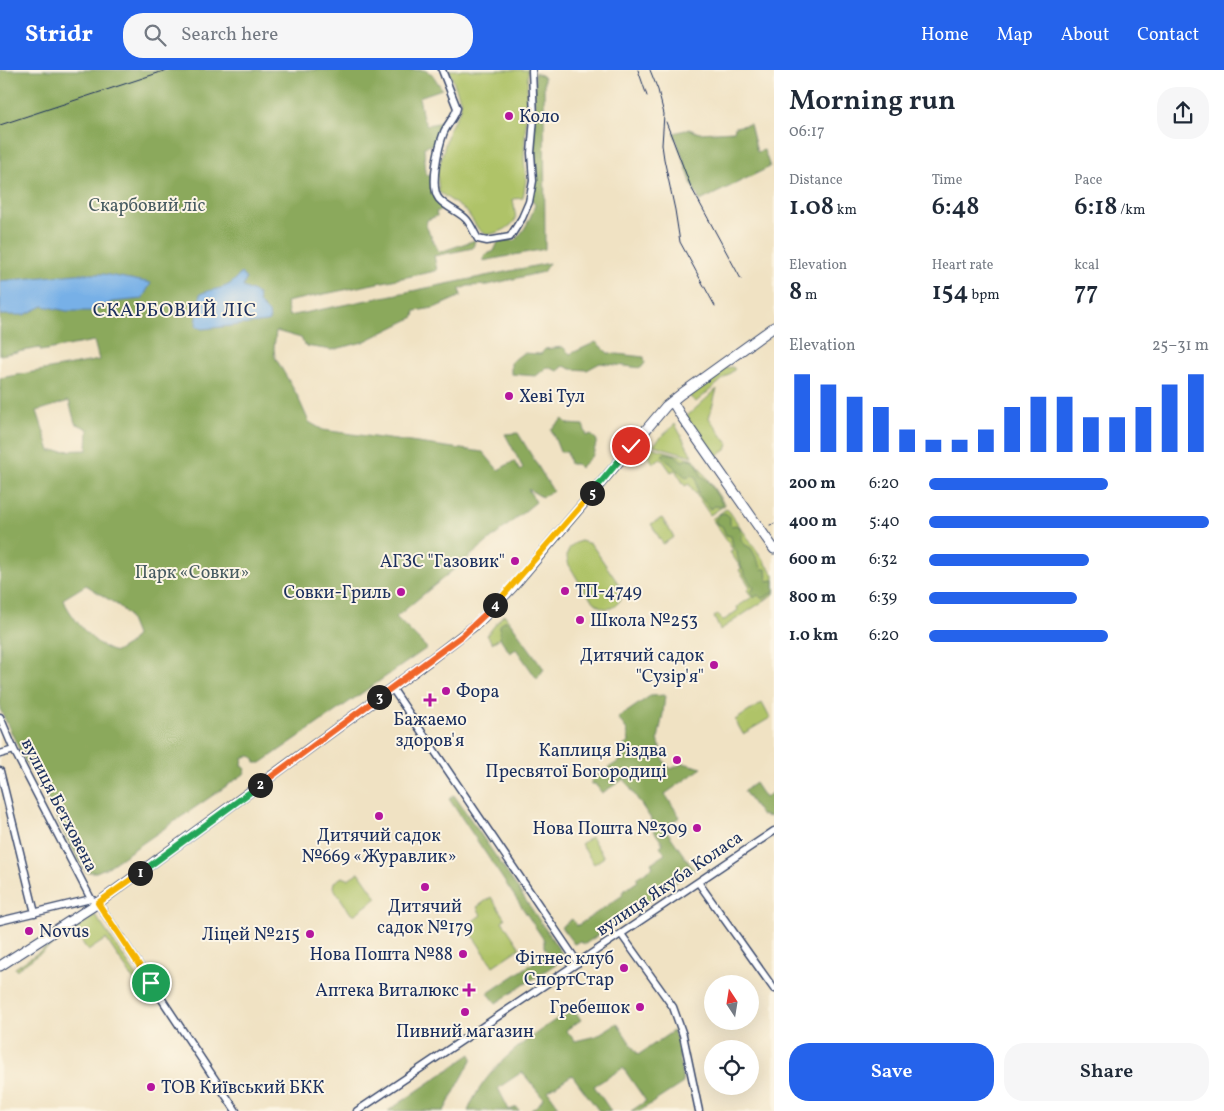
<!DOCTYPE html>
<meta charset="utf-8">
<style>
body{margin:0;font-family:Vollkorn,serif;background:#f6f6f7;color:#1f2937;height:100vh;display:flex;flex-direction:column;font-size:19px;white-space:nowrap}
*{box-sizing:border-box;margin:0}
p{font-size:16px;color:#747a83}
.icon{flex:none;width:28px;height:28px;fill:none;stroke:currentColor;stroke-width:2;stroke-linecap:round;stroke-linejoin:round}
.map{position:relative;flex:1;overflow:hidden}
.panel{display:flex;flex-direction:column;background:#fff;width:450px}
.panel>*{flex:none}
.needle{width:32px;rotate:348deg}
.controls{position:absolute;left:704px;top:905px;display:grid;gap:10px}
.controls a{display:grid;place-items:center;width:55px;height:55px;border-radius:50%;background:#fff;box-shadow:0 5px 20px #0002;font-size:25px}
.pin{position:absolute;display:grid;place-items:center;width:42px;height:42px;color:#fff;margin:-21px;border:2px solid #fff;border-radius:50%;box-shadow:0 1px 5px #0007}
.km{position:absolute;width:25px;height:25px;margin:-12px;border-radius:50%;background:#222;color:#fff;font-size:14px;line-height:25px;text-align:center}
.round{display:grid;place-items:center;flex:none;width:52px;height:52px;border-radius:20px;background:#f6f6f7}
.headline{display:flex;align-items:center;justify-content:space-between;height:85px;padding:0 15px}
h1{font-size:28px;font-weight:600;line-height:38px}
.stats{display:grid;grid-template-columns:repeat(3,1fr);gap:8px;height:85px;padding:5px 15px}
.stats div{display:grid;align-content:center}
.stats b{font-size:25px;font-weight:600}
.stats small{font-size:14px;font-weight:400}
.stats p{font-size:14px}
.chart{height:140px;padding:10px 15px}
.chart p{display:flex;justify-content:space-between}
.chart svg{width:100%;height:90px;margin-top:5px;stroke:#2563eb;stroke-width:6}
.action{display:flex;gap:10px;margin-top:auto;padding:10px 15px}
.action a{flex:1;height:58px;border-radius:20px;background:#2563eb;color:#fff;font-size:20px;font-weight:600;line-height:58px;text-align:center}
.action a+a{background:#f6f6f7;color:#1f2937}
ul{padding:0 15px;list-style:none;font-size:16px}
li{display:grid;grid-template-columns:80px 60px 1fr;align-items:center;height:38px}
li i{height:12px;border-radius:6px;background:#2563eb}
header{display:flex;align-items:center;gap:30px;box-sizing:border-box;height:70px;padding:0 25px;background:#2563eb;color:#fff}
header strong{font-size:24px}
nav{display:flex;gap:28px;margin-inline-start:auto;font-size:18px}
.search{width:350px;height:45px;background:#f6f6f7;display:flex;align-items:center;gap:12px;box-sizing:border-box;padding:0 18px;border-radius:20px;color:#747a83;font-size:19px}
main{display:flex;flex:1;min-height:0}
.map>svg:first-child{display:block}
</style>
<header>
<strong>Stridr</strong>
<div class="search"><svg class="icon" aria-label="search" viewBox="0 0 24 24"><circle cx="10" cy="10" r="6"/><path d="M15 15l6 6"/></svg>Search here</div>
<nav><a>Home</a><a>Map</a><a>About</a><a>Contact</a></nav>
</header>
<main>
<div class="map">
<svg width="774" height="1041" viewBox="0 0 774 1041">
<rect width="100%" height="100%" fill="#fcf5e5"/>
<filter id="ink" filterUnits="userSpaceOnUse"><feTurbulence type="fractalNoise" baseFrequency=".02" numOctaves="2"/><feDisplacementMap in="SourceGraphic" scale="10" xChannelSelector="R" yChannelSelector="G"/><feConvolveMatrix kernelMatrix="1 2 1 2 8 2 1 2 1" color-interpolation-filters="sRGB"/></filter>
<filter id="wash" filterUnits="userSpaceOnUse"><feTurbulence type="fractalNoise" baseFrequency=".0096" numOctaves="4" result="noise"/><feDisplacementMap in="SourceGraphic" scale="20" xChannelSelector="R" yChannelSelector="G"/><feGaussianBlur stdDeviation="1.12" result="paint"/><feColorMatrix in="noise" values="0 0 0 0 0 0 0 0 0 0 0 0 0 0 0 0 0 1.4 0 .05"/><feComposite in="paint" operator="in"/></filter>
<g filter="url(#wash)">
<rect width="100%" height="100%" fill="#f0e2c3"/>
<path fill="#afc368" stroke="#657963" d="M 449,0 L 528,0 L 524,89 L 526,110 L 523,128 L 513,129 L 516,149 C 508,160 500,162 487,165 L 479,160 L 467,142 L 439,122 L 437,104 L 449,60 L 461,38 L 460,29 Z
M 732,297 L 735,299 L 696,332 L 688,325 L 725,298 Z
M 717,319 L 709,348 L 728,374 L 726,380 L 715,387 L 686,347 Z
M 675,354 L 692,386 L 653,375 Z
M 651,377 L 694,389 L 725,435 L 710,445 L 689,414 L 685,416 L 675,400 L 671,402 L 661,388 L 653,393 L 646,382 Z
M 727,438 L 774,505 L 774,524 L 720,560 L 714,547 L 718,544 L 723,551 L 738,540 L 737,537 L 752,527 L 747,520 L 750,517 L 739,500 L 741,498 L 730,482 L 733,480 L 712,449 Z
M 662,448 L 674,467 L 663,474 L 651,454 Z
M 581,471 L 591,474 L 594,478 L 620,516 C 622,522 622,529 617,534 C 598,553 577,507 569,495 C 564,483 569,474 581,471 Z
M 504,544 L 510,552 L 504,551 L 500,568 L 492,573 L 487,565 Z
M 762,633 L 770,648 L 743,664 L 735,650 Z
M 591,767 L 604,787 L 594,794 L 581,774 Z
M 359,802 L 377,828 L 355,844 L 351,844 L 333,817 L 334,812 L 342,807 L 348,809 Z
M 491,827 L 505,849 L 502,851 L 520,878 L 493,896 L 466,856 L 481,845 L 477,837 Z
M 95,845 L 143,915 L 139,918 L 106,869 L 88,881 L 74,860 L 16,900 L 15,898 Z"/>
<path fill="#8ba95c" stroke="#536c5d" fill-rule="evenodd" d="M 0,0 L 424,0 L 432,4 L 442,19 L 419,27 L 423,49 L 427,55 L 443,52 L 437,61 L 435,74 L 424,77 L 426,105 L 430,105 L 435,128 L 446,138 L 436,142 L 437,146 L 427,150 L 426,156 L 438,180 L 440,182 L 475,170 L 473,178 L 434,186 L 437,200 L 431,202 L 286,232 L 289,246 L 549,193 L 543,202 L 488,215 L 468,216 L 460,219 L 461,226 L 434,238 L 415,241 L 414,247 L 363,272 L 332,280 L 305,276 L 301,268 L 276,261 L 274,278 L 275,287 L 297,325 L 309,352 L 323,360 L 483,382 L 498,400 L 514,391 L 520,401 L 523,398 L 505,364 L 518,363 L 553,421 L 542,427 L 528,419 L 536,432 L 396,547 L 427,578 L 261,693 L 255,693 L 254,688 C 250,685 247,686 243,688 L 242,695 L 246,699 L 244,704 L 108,797 L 96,802 L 86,802 L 68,771 L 37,708 L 25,691 L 0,639 L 0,308 L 99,290 L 94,271 L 41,281 L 40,278 L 0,285 ZM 69,331 L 75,353 L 88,359 L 87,380 L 50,381 L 37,341 ZM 86,515 L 119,536 L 128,545 L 136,565 L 129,574 L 116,582 C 95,577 72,549 63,529 Z
M 535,2 L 544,7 L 545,179 L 483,191 L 485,185 L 494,181 L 498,172 L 510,169 L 514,171 C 525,161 530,149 535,135 L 530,127 L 533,96 Z
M 750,54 L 757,82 L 764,80 L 770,97 L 700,131 L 692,115 L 674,63 L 689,59 L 699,63 L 734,61 L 735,57 Z
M 596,272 L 608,283 L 644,287 L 645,293 L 641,298 L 600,293 L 587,300 L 571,299 L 564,296 L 558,301 L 547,297 L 536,306 L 511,304 L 511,292 L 523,283 L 541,284 L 545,279 L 563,277 L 570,284 Z
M 563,349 L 568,354 L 583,355 L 587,366 L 590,364 L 597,370 L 593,385 L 580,398 L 577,394 L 570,394 L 567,382 L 560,382 L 551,359 Z
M 665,383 L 675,385 L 682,391 L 688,389 L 693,390 L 698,396 L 701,406 L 709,412 L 723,435 L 720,437 L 715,436 L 710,439 L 698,424 L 696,407 L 691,405 L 687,408 C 678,400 670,394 662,385 Z
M 725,443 L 730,447 L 730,454 L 732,456 L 735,455 L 740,457 L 742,463 L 741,469 L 745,475 L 751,478 L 762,499 L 766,499 L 767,511 L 774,510 L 774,522 L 762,529 L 758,525 L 754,528 L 751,522 L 754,518 C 747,510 736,490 737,481 L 733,477 L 731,466 L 726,465 L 722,456 L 717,454 L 715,450 L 720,444 Z
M 504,551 L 510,552 L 544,599 L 537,609 L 516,579 L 510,583 L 500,568 L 500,555 Z
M 665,625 L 663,644 L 658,669 L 664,691 L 671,699 L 683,693 L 702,698 L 665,724 L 680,747 L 664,757 L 694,800 L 585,874 L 580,872 L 574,874 L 561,857 L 572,849 L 577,856 L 623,825 L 622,822 L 638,811 L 636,808 L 653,797 L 651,793 L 665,784 L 660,776 L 663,774 L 652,758 L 655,755 L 624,709 L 602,723 L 595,714 L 592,714 L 591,709 L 624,688 L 619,679 L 629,672 L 627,660 L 618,648 L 650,626 Z
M 755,713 L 765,728 L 773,722 L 774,724 L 774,745 L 770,747 L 761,745 L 744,721 Z
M 454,725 L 565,888 L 496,933 L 488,923 L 548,883 L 544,877 L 544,870 L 449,729 Z
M 573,938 L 581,950 L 566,960 L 575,971 L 596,966 L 617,953 L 638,985 L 673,961 L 677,969 L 683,1013 L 640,1041 L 631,1041 L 646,1031 L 623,998 L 594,1016 L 611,1041 L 599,1041 L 572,1005 L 548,1021 L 558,1035 L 550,1041 L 530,1041 L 540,1033 L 543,1028 L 522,1002 L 498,1018 L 509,1040 L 517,1037 L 519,1041 L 468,1041 C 487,993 532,966 573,938 Z
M 471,984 L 472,989 L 444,1041 L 388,1041 Z"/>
<path fill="#77b0e7" stroke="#4970a2" d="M 241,203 L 246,209 L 243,217 L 258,224 L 259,233 L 269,243 L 270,251 L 267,252 L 202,259 L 196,256 L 200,224 C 218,216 227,222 241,203 Z
M 77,204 L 103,204 L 151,213 L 142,229 L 112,232 L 93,241 L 67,241 L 43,236 L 24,245 L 0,245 L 0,211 Z"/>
</g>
<g filter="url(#ink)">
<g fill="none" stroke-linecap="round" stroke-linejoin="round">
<defs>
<path id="minor" d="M 442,0 L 457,38 C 455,47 448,53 444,62 C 439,75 429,117 439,129 C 447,138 458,141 466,149 C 471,154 474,163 478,169 L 487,171 L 510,167 L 522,148 L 529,132 L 533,111 L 531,83 L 534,48 L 532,0
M 392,618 L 578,893
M 0,647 L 14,680 L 91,829 L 98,833 L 236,1041
M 0,684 L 14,680
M 0,701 L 35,843
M 698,812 L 774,919
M 0,851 L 91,829
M 621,864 L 673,937 L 683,965 L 699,1041
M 357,1041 L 774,761"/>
<path id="major" d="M 672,331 L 681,346 L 774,479
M 0,896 L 98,833 L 430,590 L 478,553 L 512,518 L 666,336 L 681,324 L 774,257"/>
</defs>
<use href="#minor" stroke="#3b4a6d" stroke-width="9"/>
<use href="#major" stroke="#3b4a6d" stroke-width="11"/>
<use href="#minor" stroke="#fff" stroke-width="6"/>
<use href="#major" stroke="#fff" stroke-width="9"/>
<path stroke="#1b2f5e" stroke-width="1" d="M 638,0 L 647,26
M 650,0 L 658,20 L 664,44 L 662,75 L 664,89 L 675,140 L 680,172 L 715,236
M 666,52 L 691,117 L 741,209
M 0,55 L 167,0
M 770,455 L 774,454"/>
</g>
</g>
<g fill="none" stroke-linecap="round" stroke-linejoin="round" filter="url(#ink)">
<defs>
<path id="split-1" d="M 140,803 L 98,833 L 151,913"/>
<path id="split-2" d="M 140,803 L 260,715"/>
<path id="split-3" d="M 260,715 L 379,627"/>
<path id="split-4" d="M 379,627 L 462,566 L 495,535"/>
<path id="split-5" d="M 495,535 L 592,423"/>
<path id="split-6" d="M 592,423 L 631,376"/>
</defs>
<use href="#split-1" stroke="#fff" stroke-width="10"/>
<use href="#split-2" stroke="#fff" stroke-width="10"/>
<use href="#split-3" stroke="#fff" stroke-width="10"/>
<use href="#split-4" stroke="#fff" stroke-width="10"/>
<use href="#split-5" stroke="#fff" stroke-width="10"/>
<use href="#split-6" stroke="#fff" stroke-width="10"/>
<use href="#split-1" stroke="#f5b400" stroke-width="6"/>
<use href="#split-2" stroke="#22a559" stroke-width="6"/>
<use href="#split-3" stroke="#f0652b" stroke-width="6"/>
<use href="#split-4" stroke="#f0652b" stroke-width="6"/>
<use href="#split-5" stroke="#f5b400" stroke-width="6"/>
<use href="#split-6" stroke="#22a559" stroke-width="6"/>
</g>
<g fill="#b5179e" stroke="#fcf5e5" stroke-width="2">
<circle cx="509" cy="46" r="5"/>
<circle cx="509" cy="326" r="5"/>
<circle cx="515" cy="491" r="5"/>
<circle cx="565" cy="521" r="5"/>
<circle cx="401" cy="522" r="5"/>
<circle cx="580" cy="550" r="5"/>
<circle cx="714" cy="595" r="5"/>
<circle cx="446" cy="621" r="5"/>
<path d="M427.5 622.5h5v5h5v5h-5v5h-5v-5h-5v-5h5z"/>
<circle cx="677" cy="690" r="5"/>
<circle cx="379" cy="746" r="5"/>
<circle cx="697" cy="758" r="5"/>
<circle cx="425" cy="817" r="5"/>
<circle cx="29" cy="861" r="5"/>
<circle cx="310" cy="864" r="5"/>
<circle cx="463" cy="884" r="5"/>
<circle cx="624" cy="898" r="5"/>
<path d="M466.5 912.5h5v5h5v5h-5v5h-5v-5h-5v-5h5z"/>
<circle cx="640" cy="937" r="5"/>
<circle cx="465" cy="942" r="5"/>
<circle cx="151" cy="1017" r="5"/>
</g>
<g text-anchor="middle" stroke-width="4" stroke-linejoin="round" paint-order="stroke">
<g font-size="18" fill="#1b2f5e" stroke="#fcf5e5" text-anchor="end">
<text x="519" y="52" text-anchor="start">Коло</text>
<text x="519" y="332" text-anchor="start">Хеві Тул</text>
<text x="505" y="497">АГЗС "Газовик"</text>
<text x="575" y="527" text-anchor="start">ТП-4749</text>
<text x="391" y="528">Совки-Гриль</text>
<text x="590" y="556" text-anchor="start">Школа №253</text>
<text x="704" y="591">Дитячий садок<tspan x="704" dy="21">"Сузір'я"</tspan></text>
<text x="456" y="627" text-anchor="start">Фора</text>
<text x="430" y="655" text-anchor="middle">Бажаемо<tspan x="430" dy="21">здоров'я</tspan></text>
<text x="667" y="686">Каплиця Різдва<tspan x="667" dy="21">Пресвятої Богородиці</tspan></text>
<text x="687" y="764">Нова Пошта №309</text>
<text x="379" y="771" text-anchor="middle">Дитячий садок<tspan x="379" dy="21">№669 «Журавлик»</tspan></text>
<text x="425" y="842" text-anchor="middle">Дитячий<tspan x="425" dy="21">садок №179</tspan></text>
<text x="39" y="867" text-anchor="start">Novus</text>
<text x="300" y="870">Ліцей №215</text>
<text x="453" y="890">Нова Пошта №88</text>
<text x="614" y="894">Фітнес клуб<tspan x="614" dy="21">СпортСтар</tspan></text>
<text x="459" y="926">Аптека Виталюкс</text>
<text x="630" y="943">Гребешок</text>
<text x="465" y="967" text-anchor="middle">Пивний магазин</text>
<text x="161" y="1023" text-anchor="start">ТОВ Київський БКК</text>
</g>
<g font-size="18" fill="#475b61" stroke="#fcf5e5">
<text x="147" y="141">Скарбовий ліс</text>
<text x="192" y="508">Парк «Совки»</text>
</g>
<g font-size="18" fill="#1b2f5e" stroke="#fcf5e5">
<text transform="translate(60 735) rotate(63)" y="6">вулиця Бетховена</text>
<text transform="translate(669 813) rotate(-34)" y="6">вулиця Якуба Коласа</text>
</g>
<g font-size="19" letter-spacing="1" fill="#1b2f5e" stroke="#fcf5e5">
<text x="175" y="246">СКАРБОВИЙ ЛІС</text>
</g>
</g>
</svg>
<div class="controls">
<a><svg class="needle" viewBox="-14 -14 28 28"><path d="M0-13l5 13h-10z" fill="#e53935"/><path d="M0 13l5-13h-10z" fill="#747a83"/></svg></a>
<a><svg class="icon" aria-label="locate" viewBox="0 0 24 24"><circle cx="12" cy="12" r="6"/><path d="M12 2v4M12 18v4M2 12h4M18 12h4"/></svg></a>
</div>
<div class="pin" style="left:151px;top:913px;background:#1e9e55"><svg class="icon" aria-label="arrive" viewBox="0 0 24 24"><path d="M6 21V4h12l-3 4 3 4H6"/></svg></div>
<div class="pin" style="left:631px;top:376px;background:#d93025"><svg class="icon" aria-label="check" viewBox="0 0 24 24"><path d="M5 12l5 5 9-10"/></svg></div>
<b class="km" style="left:140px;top:803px">1</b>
<b class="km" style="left:260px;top:715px">2</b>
<b class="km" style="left:379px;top:627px">3</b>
<b class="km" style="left:495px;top:535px">4</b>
<b class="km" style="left:592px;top:423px">5</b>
</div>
<section class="panel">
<div class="headline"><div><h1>Morning run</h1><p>06:17</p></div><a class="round"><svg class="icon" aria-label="share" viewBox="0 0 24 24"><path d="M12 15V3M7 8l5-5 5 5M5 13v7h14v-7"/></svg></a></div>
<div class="stats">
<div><p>Distance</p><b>1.08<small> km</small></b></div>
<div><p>Time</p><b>6:48</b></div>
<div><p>Pace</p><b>6:18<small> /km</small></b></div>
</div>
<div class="stats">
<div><p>Elevation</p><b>8<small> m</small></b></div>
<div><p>Heart rate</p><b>154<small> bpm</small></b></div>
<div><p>kcal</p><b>77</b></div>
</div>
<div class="chart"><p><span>Elevation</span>25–31 m</p>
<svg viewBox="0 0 160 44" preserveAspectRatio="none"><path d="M5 44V6M15 44V11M25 44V17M35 44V22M45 44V33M55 44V38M65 44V38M75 44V33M85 44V22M95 44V17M105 44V17M115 44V27M125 44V27M135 44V22M145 44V11M155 44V6"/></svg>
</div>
<ul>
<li><b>200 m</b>6:20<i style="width:64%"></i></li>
<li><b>400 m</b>5:40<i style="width:100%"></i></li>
<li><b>600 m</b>6:32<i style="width:57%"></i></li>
<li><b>800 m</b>6:39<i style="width:53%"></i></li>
<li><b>1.0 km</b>6:20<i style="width:64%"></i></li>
</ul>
<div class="action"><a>Save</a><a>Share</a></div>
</section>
</main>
